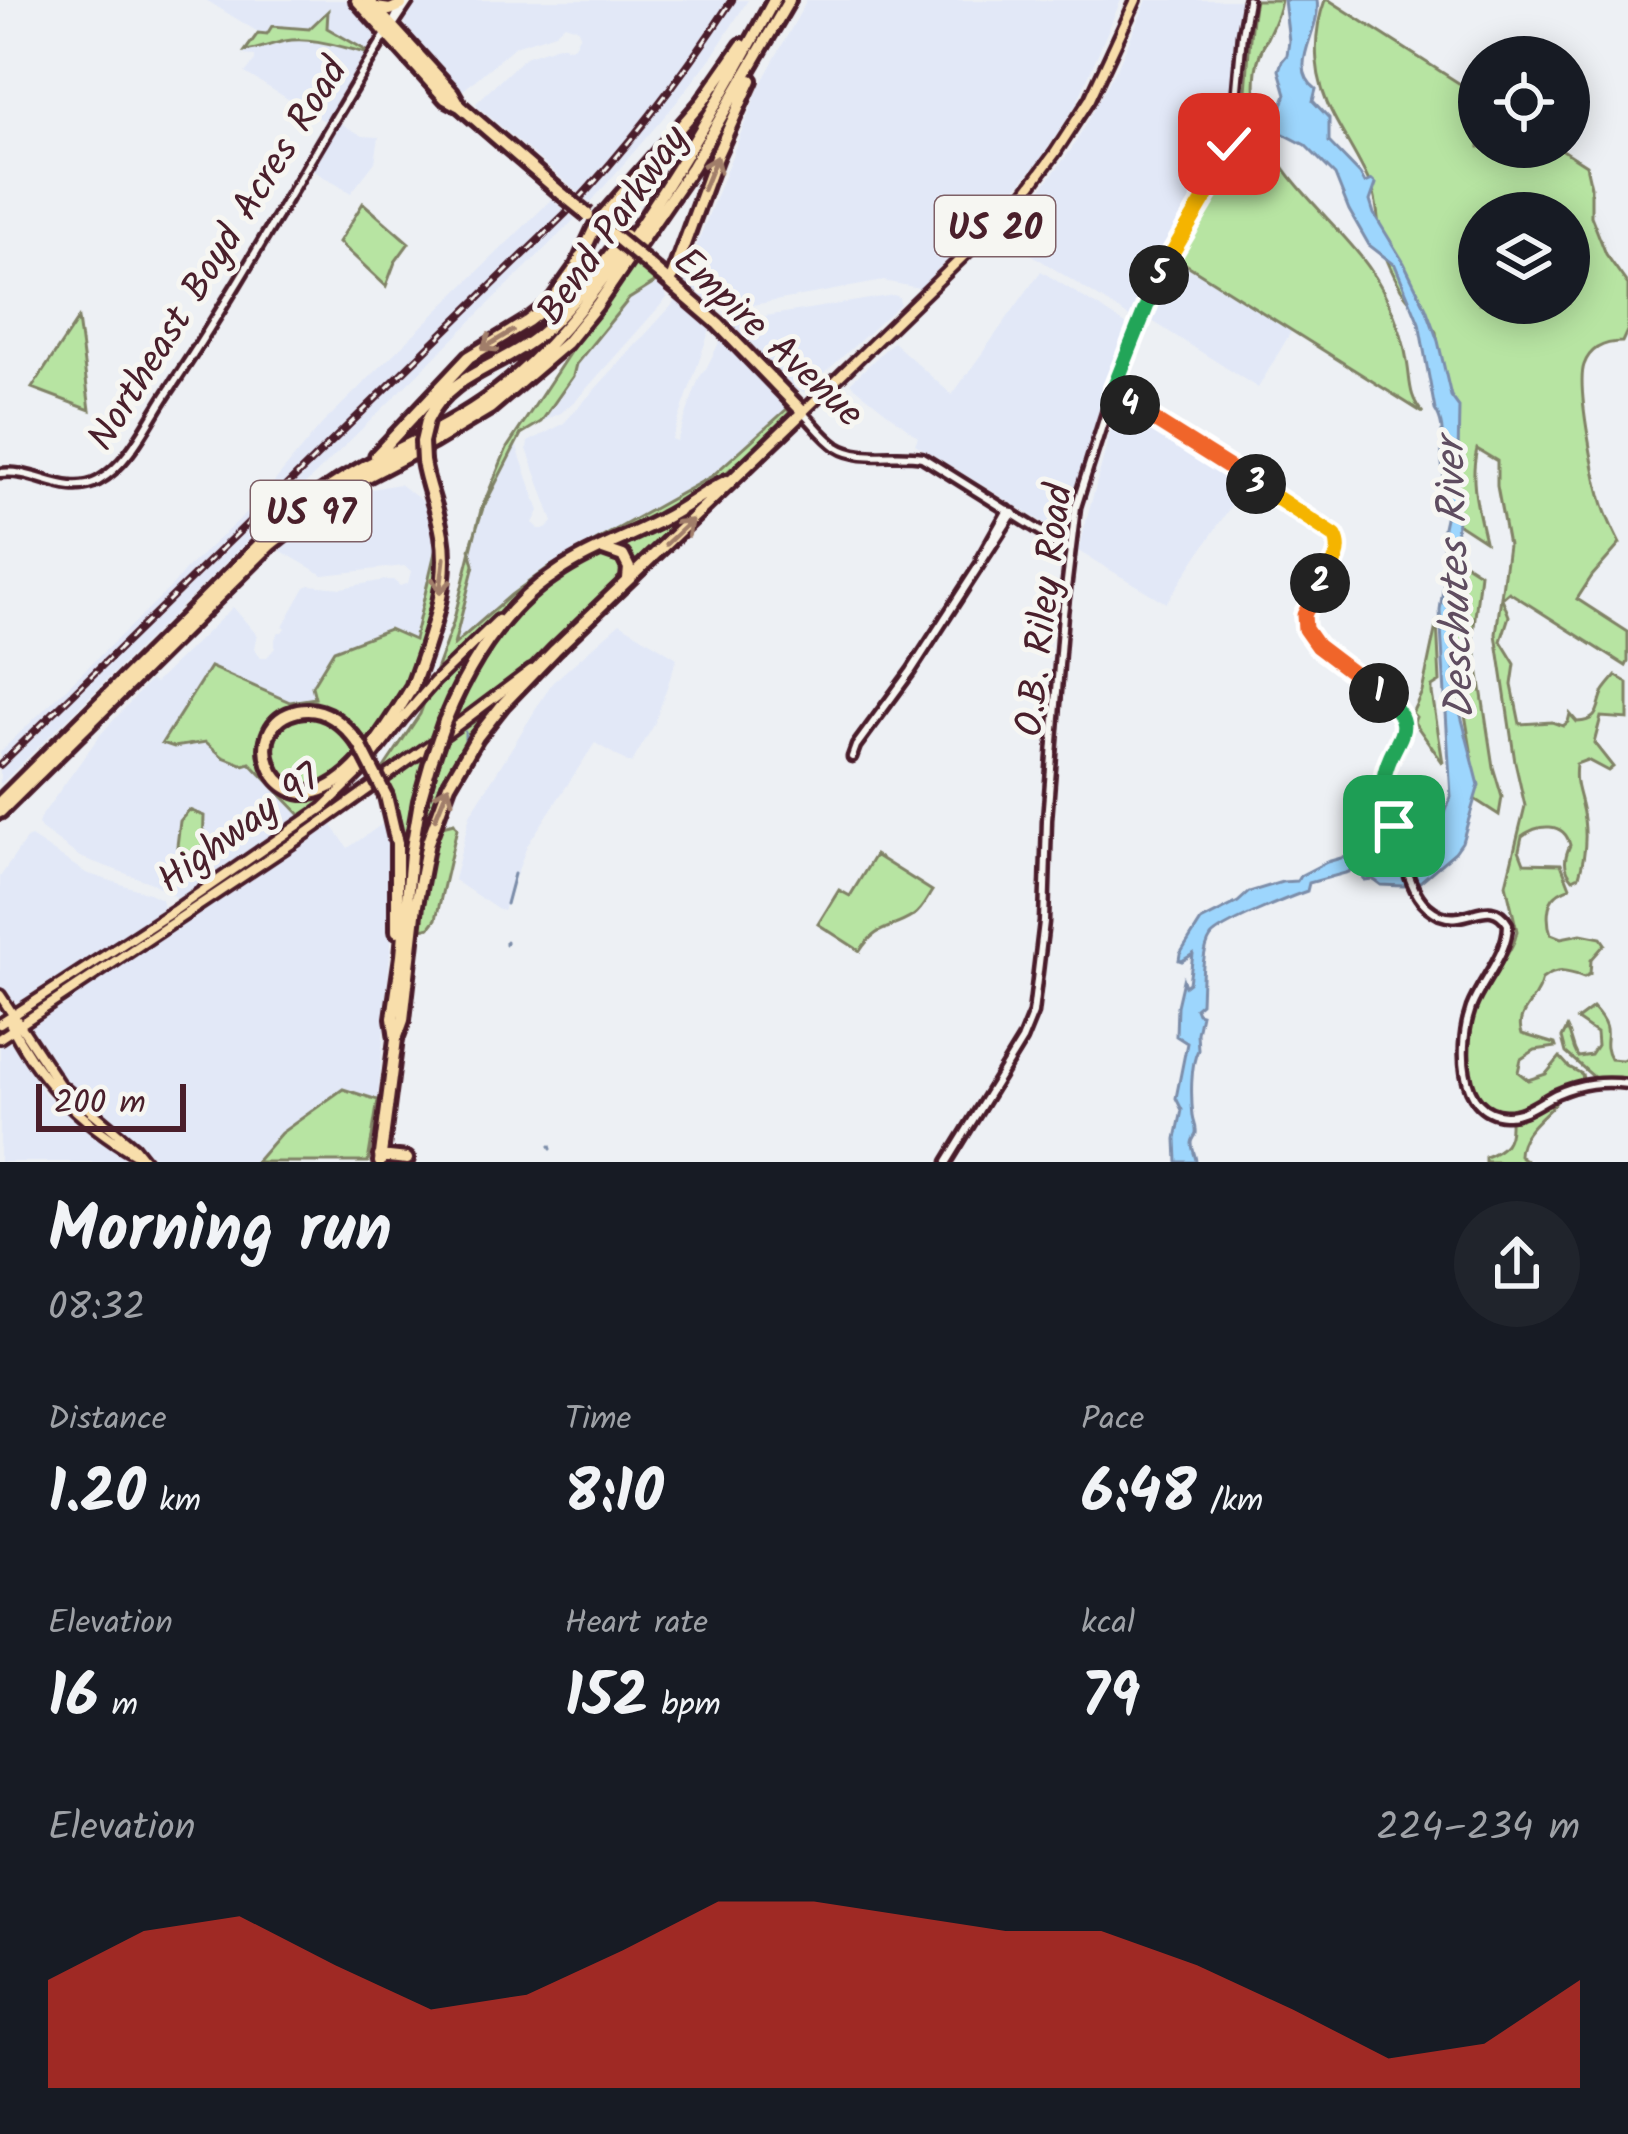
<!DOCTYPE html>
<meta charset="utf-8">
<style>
body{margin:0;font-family:Kalam,sans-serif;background:#20242c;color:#f1f3f6;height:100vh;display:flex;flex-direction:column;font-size:45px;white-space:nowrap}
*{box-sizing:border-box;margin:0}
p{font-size:39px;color:#9ea1a6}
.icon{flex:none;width:66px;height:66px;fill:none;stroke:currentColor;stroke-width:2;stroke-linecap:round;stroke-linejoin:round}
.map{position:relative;height:1162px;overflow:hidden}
.side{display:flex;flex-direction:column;background:#171b24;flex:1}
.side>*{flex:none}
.controls{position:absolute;left:1458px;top:36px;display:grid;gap:24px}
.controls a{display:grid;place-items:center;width:132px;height:132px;border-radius:50%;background:#171b24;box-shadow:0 6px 30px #0003;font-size:60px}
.scale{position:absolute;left:36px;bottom:30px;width:150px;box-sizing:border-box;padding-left:12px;border:6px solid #4a1f2b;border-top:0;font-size:33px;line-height:42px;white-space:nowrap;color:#4a1f2b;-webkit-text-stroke:9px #f6f6f2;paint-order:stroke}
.pin{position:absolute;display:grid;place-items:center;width:102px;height:102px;color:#fff;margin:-51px;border-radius:24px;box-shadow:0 6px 18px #0006}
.km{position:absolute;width:60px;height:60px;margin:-30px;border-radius:50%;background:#222;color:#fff;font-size:33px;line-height:60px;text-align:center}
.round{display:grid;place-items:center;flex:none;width:126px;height:126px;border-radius:63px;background:#20242c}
.overview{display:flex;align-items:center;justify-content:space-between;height:204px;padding:0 48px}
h1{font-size:66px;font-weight:600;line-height:90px}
.figures{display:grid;grid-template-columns:repeat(3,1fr);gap:18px;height:204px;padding:12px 48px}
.figures div{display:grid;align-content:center}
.figures b{font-size:60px;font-weight:600}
.figures small{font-size:33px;font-weight:400}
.figures p{font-size:33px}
.chart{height:336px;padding:24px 48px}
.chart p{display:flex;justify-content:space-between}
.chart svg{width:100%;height:216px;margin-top:12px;fill:#d93025;opacity:.7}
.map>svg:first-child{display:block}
</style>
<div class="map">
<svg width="1628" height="1162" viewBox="0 0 1628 1162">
<rect width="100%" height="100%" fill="#edf0f4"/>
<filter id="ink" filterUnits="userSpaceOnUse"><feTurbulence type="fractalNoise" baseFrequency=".00833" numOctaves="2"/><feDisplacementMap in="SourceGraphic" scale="24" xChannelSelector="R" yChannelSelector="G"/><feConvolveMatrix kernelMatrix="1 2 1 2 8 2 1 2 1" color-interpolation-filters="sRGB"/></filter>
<g filter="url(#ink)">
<path fill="#e2e8f7" d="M 206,0 L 349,0 L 377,34 L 326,122 L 245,73 L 255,61 L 255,56 L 243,55 L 258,32 Z
M 418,0 L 748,0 L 713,55 L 676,103 L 590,203 L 478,107 L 476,103 L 525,57 L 561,45 L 570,48 L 574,46 L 580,34 L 577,28 L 565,24 L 555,33 L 515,46 L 461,92 L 406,30 L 405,21 Z
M 807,0 L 1121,0 L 1076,105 L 1041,159 L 996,212 L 919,288 L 883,281 L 737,308 L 715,308 L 683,280 L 759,87 Z
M 1147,0 L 1243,0 L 1223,150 L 1205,188 L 1166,250 L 1138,316 L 1131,318 L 1023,249 L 999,231 L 1037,194 L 1071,150 L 1118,66 Z
M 340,123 L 363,136 L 379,137 L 375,162 L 351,193 L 312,170 Z
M 552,199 L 575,219 L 0,785 L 0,752 L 174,584 L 185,570 L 255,505 L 322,424 Z
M 1176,258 L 1292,330 L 1258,388 L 1149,319 Z
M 1041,271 L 1129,326 L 1063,535 L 915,444 L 918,437 L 850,383 L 893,342 L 952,395 Z
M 656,282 L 665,290 L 667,298 L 579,397 L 561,413 L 541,422 L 573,376 L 576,364 L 629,299 Z
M 894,295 L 899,297 L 900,304 L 804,392 L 797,390 L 730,322 Z
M 676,301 L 681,302 L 710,329 L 672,439 L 677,441 L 699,378 L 707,367 L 720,341 L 727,342 L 789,408 L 712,476 L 549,567 L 511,595 L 454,647 L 474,565 L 470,549 L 484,508 L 516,444 L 539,511 L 533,523 L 539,529 L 546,529 L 553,522 L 527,449 L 528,442 L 563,424 Z
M 1118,404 L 1245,485 L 1166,603 L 1078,551 Z
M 399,484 L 428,505 L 437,544 L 414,641 L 334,650 L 315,698 L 275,706 L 247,759 L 303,818 L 181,900 L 152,883 L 80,857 L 41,829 L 38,824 L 40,818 L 100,735 L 150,680 L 155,683 L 233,607 L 257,635 L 254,648 L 261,657 L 267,657 L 275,648 L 275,639 L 279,632 L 282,632 L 285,628 L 283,626 L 305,587 L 310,585 L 341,588 L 385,580 L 393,580 L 400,586 L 408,583 L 411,571 L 404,566 L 323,575 L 276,548 L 314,514 L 344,494 Z
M 620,623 L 677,658 L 654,725 L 631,764 L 595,743 L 527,846 L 503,911 L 497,909 L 454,880 L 470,815 L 552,683 Z
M 388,820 L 397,870 L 378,1100 L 362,1093 L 281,1133 L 256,1162 L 155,1162 L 63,1082 L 29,1031 L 32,1022 L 329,821 L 348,848 Z
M 31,837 L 86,873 L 149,893 L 161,899 L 163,906 L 159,915 L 22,1002 L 14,1003 L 9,1002 L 0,988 L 0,877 L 26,839 Z
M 8,1041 L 16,1045 L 17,1052 L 45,1094 L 124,1155 L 125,1162 L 0,1162 L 0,1044 Z"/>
<path fill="#b7e4a2" stroke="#808266" stroke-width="3" fill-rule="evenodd" d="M 1255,0 L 1281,0 C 1278,24 1259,45 1256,70 C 1244,173 1352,218 1387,299 C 1396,318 1404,340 1407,361 C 1411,382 1408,396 1423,413 L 1176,258 C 1200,217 1230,180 1240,132 C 1250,89 1246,44 1255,0 Z
M 1325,0 L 1329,0 L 1479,96 L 1479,147 L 1558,147 L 1586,165 L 1591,187 L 1591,216 L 1606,254 L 1628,285 L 1628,329 L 1622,342 C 1605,342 1590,348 1584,365 C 1576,387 1596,484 1604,508 C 1608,520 1614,532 1620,544 L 1592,576 L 1577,599 L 1628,632 L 1628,662 L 1626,666 L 1509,592 L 1502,598 L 1509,616 L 1501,641 L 1515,664 L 1512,685 L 1520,724 L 1552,722 L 1563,726 L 1568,722 L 1570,714 L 1577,722 C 1602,721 1596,706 1604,691 C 1608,685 1612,681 1616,676 L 1628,683 L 1628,719 L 1601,717 L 1594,743 L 1613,767 L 1608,771 L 1587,760 L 1576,764 C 1574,783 1577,787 1581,804 C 1587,827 1586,853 1579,876 L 1573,879 C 1563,868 1564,858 1570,845 C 1564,821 1538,824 1522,836 L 1519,850 L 1524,863 L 1561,864 L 1570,887 C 1565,890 1560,891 1556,895 C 1546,903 1547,923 1551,934 L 1561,938 L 1581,934 L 1601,938 L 1605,944 L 1591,960 L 1590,974 L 1584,977 C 1567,971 1557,968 1542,979 C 1537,1003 1514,1012 1522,1034 L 1555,1044 L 1556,1047 L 1535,1050 L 1521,1059 L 1518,1072 L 1528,1080 L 1546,1074 L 1560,1057 L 1569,1067 L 1582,1074 L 1583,1079 C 1559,1087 1537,1105 1513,1110 C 1465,1120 1464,1043 1473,1014 C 1482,987 1505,965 1515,939 L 1517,931 L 1506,884 L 1525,806 L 1515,762 L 1496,634 L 1508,545 L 1497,486 L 1497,461 L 1477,449 C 1469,480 1478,510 1485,541 L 1451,519 C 1471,464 1444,389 1436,332 C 1426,316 1411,305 1401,289 C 1393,274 1383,254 1380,237 C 1378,221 1378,206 1373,191 C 1363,165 1347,142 1334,117 C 1314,81 1311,38 1325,0 ZM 1479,213 L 1569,213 L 1569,303 L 1479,303 Z
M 328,11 L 327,28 L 367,51 L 366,53 C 341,47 311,36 285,41 C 271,44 260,49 245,51 L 258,33 L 267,34 L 272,26 L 309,29 Z
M 363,203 L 409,243 L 395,262 L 386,286 L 339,242 Z
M 633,263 L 656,282 L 629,299 L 576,364 L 573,376 L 541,422 L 521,434 L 483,508 L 470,549 L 474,565 L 454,645 L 511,595 L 549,567 L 712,476 L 788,408 L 789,413 C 767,437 724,477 698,494 C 624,542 539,567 478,634 L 503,615 L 439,735 L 381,772 L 420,714 L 453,623 L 481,510 L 507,448 L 599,308 Z
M 78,319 L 90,410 L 32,388 Z
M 707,498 L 634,572 C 632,560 627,555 616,548 L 659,527 Z
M 436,548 L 441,549 C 440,609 405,702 366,748 L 356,732 L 302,706 L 267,732 C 261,761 259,766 281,788 L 335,789 L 303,818 L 250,763 L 244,765 L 223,757 L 206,742 L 174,747 L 162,743 L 210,667 L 290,702 L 315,698 L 312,686 L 334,650 L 389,629 L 414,640 Z
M 605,554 L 624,561 L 625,579 L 501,692 L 451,726 C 470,669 509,606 562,575 C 576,567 591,561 605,554 Z
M 1452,555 L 1480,573 L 1473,635 L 1493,767 L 1502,797 L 1499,815 L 1468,795 L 1473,772 L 1472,756 L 1451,630 Z
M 1437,621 L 1440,682 L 1432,687 L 1432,693 L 1443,763 L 1414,722 L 1416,717 L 1412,713 L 1422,692 Z
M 498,705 L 452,772 L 436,806 L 420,862 L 415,865 L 420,821 L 441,745 Z
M 310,715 C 333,720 347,735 359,754 C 352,761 344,765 337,772 C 335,774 334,778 331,780 C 327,783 318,785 313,786 C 267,791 254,723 310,715 Z
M 430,751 L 421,775 L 404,883 L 404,846 L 387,782 Z
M 189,810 L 204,816 L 203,848 L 199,859 L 186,856 L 177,846 L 180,821 Z
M 454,823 L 457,828 L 436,919 L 430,927 L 418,930 L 423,888 L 432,843 L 438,827 Z
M 875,855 L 932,891 C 926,900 922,910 913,916 C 890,931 877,924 860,951 L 818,924 L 839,890 L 850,896 Z
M 1593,1008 C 1618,1035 1598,1037 1610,1059 L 1622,1060 L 1628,1057 L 1628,1080 L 1596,1079 L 1566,1053 L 1562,1038 L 1567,1028 C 1573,1039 1571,1045 1578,1057 L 1591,1055 L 1597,1046 L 1596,1033 L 1577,1020 Z
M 343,1089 L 378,1100 L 368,1162 L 256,1162 L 281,1133 Z
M 1558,1100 C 1545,1116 1519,1132 1519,1155 L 1528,1162 L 1485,1162 L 1485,1157 C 1504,1150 1511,1142 1510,1121 L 1525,1117 Z"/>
<path fill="#9dd6fd" stroke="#7c8da9" stroke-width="3" d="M 1284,0 L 1317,0 C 1322,30 1286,66 1316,89 L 1313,101 L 1329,118 L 1329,142 L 1360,174 L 1365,183 L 1372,180 L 1376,184 L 1370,201 L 1374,214 L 1404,263 L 1426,308 L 1438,341 L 1451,396 L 1459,407 L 1454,667 L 1457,700 L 1479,785 L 1462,842 L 1455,852 L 1420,882 L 1404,886 L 1381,885 L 1373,879 L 1365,880 L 1357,868 L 1351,868 L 1349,872 L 1309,883 L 1307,891 C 1290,897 1220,925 1211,937 C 1201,951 1202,986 1201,1003 L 1195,1008 L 1197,1013 L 1201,1014 L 1197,1033 L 1198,1050 C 1190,1065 1191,1099 1193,1116 C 1194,1125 1197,1125 1196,1134 C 1195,1137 1192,1140 1192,1143 C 1192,1150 1196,1156 1196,1162 L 1177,1162 L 1176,1139 L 1182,1110 L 1176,1098 L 1187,1043 L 1176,1036 L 1177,1006 L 1183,980 L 1185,986 L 1189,983 L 1193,954 L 1182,961 L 1179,960 L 1180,954 L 1201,921 L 1238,902 L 1249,892 L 1282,882 L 1297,881 L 1300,876 L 1327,862 L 1355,854 L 1383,858 L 1411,853 L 1431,841 L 1441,824 L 1451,797 L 1440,610 L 1444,582 L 1443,527 L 1446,513 L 1442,501 C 1448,486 1442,475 1442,460 C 1441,441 1446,427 1435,410 L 1419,323 L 1395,265 L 1369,245 L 1349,210 L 1335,175 L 1305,145 L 1280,132 L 1276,122 L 1286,94 L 1279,70 L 1282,61 L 1287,55 L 1289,41 Z"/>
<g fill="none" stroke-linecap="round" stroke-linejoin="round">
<path stroke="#7c8da9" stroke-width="3" d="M 465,743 L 465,732
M 506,904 L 514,874
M 506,941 L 506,944
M 550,1146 L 551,1149"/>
<defs>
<path id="minor" d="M 394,24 L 410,0
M 1112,393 L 1318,522 L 1330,531 L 1340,544 C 1336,572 1304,591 1304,619 C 1303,665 1401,681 1404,725 C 1405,747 1384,765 1384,787 C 1388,811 1406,878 1419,897 C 1424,905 1432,911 1440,915 C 1468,926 1490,894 1508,924 C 1508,954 1482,980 1471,1008 C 1459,1041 1457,1113 1505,1115 C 1524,1116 1540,1102 1556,1094 C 1581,1083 1602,1081 1628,1084
M 803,413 C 814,424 824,438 837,447 C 860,462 896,452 922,457 L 1069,549
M 0,473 C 35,468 66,498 98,481 C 129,464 147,424 166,395 C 246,276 315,148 391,26 L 404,0
M 981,558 L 1008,510
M 852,757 L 856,746 L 911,671 L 1013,513
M 947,1162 L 1022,1040 L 1033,1013 L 1044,922 L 1047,820 L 1063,614 L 1076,507 L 1120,369 L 1141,318 L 1168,256 L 1205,198 L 1224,159 L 1234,122 L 1242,34 L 1248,0"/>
<path id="major" d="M 803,412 L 1017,204 L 1055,153 L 1090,99 L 1136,0
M 0,995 L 59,1084 L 134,1147 L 146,1162
M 8,1019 C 36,1077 81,1123 137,1155
M 0,1024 L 175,910 L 323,808 L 363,769 L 401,720 L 435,681 L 498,620
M 0,1038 L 300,838 L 451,730 L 531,670"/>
<path id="highway" d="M 357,0 L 445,98 L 460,106 L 562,194
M 368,0 L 452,92 L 460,106
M 376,8 L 390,10 L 401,5
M 670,283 L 716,157 L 751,80
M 427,421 C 448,374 501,367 538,336 C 572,308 598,269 625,235
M 376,456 L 469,357 L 528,321 L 550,304 L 577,266 L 597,223 L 703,101 L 742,45
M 603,549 L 623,556 L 629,568 L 628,579
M 411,691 C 428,643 451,587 442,535 C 438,510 427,486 423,461
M 445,721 C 468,665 503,608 555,574 C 586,552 629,537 663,519 C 685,508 704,492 727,481
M 360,745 C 345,725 325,705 298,711 C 239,724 270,815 327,788 C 362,771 391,721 411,689
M 386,796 L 397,843 L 397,931
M 0,802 L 274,530 C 302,506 331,485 364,467 C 407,444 453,425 493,395 C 547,355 589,300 627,245 C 682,166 729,84 774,0
M 0,812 L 271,544 L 335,493 L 433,442 L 490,408 L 566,343 L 597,305 L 692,167 L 789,0
M 396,1039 L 403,1020 L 416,905 L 428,842 L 449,785 L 477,737 L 503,704 L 555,650 L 803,412 L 718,324 L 648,264
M 380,1156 L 407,1159
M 380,1162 L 396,1039 L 393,1018 L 402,956 L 411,854 L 420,801 L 431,762"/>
</defs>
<use href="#minor" stroke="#4a1f2b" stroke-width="15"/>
<use href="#major" stroke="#4a1f2b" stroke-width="16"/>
<use href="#highway" stroke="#4a1f2b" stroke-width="20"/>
<use href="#minor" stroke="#f6f6f2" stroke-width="6"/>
<use href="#major" stroke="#f8deab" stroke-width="8"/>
<use href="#highway" stroke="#f8deab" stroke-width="10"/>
<defs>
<path id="rail" d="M 0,765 L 565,214 C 628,148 682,77 732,0"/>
</defs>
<use href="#rail" stroke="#4a1f2b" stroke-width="8"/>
<use href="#rail" stroke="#f6f6f2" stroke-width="3" stroke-dasharray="9" stroke-linecap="butt"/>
<defs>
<path id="highway-bridge" d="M 562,194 L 588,215
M 608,231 L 648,264
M 423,461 L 422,442 L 427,421
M 360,745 L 386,796
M 431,762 L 445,721"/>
</defs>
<use href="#highway-bridge" stroke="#4a1f2b" stroke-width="20" stroke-linecap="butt"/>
<use href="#highway-bridge" stroke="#f8deab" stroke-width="10"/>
</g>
<defs><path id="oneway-shaft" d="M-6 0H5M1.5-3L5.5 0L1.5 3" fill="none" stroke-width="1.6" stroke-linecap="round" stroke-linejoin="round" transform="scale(3)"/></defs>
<g stroke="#a17e6b">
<use href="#oneway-shaft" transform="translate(710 173) rotate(-68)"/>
<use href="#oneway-shaft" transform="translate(497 340) rotate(149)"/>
<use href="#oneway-shaft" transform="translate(679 532) rotate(-43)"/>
<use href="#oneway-shaft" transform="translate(442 576) rotate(97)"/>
<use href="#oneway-shaft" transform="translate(442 802) rotate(-68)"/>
</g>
</g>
<g fill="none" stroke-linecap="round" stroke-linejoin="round" filter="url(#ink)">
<defs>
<path id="split-1" d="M 1379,693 C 1426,729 1390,738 1384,778 C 1382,794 1390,811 1394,826"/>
<path id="split-2" d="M 1320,583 L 1304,615 L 1305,629 L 1317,646 L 1379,693"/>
<path id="split-3" d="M 1256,484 L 1335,536 C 1345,554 1330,569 1320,583"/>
<path id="split-4" d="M 1130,405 L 1256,484"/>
<path id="split-5" d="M 1130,405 L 1112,393 L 1159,275"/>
<path id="split-6" d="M 1159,275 L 1212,186 L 1229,144"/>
</defs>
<use href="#split-1" stroke="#fff" stroke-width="24"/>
<use href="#split-2" stroke="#fff" stroke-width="24"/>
<use href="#split-3" stroke="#fff" stroke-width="24"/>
<use href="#split-4" stroke="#fff" stroke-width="24"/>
<use href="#split-5" stroke="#fff" stroke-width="24"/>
<use href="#split-6" stroke="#fff" stroke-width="24"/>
<use href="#split-1" stroke="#22a559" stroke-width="15"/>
<use href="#split-2" stroke="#f0652b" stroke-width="15"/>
<use href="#split-3" stroke="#f5b400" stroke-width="15"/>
<use href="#split-4" stroke="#f0652b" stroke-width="15"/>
<use href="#split-5" stroke="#22a559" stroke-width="15"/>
<use href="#split-6" stroke="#f5b400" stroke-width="15"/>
</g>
<g text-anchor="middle" stroke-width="10" stroke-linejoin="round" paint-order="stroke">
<g fill="#f6f6f2" stroke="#7e6067" stroke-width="3">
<rect x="935" y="196" width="120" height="60" rx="9"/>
<rect x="251" y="481" width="120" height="60" rx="9"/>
</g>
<g font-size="36" font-weight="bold" fill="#4a1f2b">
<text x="995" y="239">US 20</text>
<text x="311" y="524">US 97</text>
</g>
<g font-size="39" fill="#4a1f2b" stroke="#f6f6f2">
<text transform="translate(611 224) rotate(-55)" y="14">Bend Parkway</text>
<text transform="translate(216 253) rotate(-58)" y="14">Northeast Boyd Acres Road</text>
<text transform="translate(770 336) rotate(43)" y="14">Empire Avenue</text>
<text transform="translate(1042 610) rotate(-83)" y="14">O.B. Riley Road</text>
<text transform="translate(238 827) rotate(-36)" y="14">Highway 97</text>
</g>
<g font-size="42" font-style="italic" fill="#5f4d60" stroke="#f6f6f2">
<text transform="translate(1453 579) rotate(-92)" y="15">Deschutes River</text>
</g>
</g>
</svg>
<div class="controls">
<a><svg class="icon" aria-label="locate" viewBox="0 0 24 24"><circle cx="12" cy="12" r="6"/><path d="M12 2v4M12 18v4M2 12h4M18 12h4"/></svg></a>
<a><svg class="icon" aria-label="layers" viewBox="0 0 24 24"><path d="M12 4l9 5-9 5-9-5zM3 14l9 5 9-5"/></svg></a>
</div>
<div class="scale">200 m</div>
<div class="pin" style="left:1394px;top:826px;background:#1e9e55"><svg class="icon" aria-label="arrive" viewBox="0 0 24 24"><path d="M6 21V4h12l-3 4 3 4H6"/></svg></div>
<div class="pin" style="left:1229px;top:144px;background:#d93025"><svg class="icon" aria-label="check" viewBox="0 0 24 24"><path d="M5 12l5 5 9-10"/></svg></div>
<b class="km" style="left:1379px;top:693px">1</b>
<b class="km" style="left:1320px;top:583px">2</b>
<b class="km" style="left:1256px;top:484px">3</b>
<b class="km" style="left:1130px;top:405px">4</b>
<b class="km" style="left:1159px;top:275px">5</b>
</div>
<section class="side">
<div class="overview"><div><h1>Morning run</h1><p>08:32</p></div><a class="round"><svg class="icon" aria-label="share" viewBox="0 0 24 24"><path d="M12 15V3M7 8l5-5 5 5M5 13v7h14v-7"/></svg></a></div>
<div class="figures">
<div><p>Distance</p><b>1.20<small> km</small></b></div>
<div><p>Time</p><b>8:10</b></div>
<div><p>Pace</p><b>6:48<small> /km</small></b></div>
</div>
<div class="figures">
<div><p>Elevation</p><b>16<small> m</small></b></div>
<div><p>Heart rate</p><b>152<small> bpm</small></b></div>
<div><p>kcal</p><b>79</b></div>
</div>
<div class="chart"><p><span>Elevation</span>224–234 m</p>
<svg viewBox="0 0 160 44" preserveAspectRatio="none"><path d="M0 44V22L10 12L20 9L30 19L40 28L50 25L60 16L70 6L80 6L90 9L100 12L110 12L120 19L130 28L140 38L150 35L160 22V44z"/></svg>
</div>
</section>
